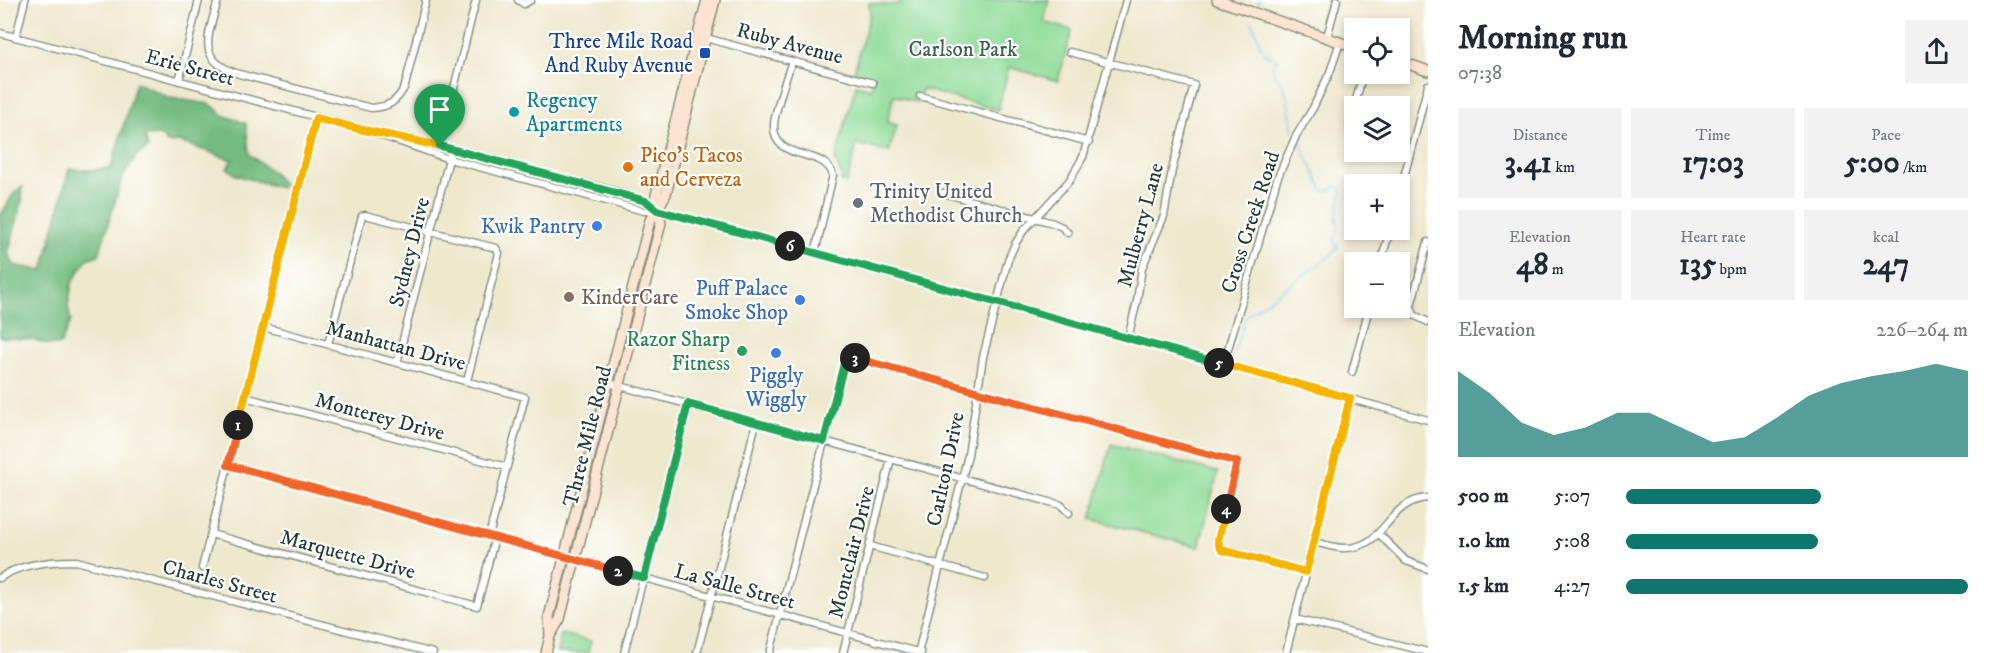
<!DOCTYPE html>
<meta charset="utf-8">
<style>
body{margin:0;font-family:"IM FELL DW Pica",serif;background:#f2f2f3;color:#1f2937;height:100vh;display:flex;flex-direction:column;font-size:22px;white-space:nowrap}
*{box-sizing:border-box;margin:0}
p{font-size:20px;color:#747a83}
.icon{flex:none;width:33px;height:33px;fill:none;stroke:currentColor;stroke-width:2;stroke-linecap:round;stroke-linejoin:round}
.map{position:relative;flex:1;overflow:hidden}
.details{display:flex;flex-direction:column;background:#fff;width:570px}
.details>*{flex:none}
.controls{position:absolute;left:1344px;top:18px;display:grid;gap:12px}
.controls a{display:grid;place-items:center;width:66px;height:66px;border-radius:0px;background:#fff;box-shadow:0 3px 9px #0003;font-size:30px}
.pin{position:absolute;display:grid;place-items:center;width:51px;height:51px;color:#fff;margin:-62px -26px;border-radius:50% 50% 50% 0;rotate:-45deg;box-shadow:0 0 6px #0007}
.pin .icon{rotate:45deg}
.km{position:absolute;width:30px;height:30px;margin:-15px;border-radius:50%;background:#222;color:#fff;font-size:16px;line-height:30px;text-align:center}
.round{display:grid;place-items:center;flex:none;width:63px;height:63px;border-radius:0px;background:#f2f2f3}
.summary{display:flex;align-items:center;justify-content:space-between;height:102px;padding:0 30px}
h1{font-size:33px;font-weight:700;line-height:45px}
.stats{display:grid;grid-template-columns:repeat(3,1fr);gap:9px;height:102px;padding:6px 30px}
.stats div{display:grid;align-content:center;border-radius:0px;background:#f2f2f3;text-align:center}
.stats b{font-size:30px;font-weight:700}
.stats small{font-size:16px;font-weight:400}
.stats p{font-size:16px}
.chart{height:168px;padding:12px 30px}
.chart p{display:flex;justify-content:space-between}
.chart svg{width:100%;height:108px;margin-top:6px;fill:#0f766e;opacity:.7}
ul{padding:0 30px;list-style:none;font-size:20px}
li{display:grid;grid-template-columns:96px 72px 1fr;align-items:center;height:45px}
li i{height:15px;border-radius:8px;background:#0f766e}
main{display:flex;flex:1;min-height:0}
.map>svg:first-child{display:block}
</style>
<main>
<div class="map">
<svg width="1428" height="653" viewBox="0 0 1428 653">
<rect width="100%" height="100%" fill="#fff"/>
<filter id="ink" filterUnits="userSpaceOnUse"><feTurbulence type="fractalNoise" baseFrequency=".0167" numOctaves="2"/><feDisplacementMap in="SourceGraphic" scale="12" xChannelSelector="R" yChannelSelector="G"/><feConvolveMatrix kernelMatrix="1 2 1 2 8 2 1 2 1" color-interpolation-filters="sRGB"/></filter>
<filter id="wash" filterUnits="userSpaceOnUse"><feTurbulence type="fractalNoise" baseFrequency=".008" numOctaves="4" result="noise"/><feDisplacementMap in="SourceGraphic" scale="24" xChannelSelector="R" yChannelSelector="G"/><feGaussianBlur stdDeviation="1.35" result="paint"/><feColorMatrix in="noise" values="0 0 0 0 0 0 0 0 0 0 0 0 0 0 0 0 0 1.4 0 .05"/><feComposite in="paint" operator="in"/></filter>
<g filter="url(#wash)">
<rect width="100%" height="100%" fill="#eee8cd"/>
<path fill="#8fdb98" stroke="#578c66" stroke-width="1.5" d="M 904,0 L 1049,0 L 1044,22 L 1072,30 L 1058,81 L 1009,67 L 998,110 L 922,89 L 918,103 L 894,95 L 887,122 L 897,125 L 889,152 L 857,144 L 847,183 L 841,182 L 842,176 L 835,160 L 856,85 L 871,89 L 874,78 L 854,72 L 870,14 L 869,3 C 881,4 894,8 904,0 Z
M 1111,444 L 1218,472 L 1199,547 L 1091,519 Z
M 561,634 L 591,641 L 588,653 L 557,653 Z"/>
<path fill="#73bb80" stroke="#497c5a" stroke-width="1.5" d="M 136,82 L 170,98 L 210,104 L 225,116 L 246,123 L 249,154 L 273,172 L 283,184 L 281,188 L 236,175 L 227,168 L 232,160 L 180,142 L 167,143 L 160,135 L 145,136 L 148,148 L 136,156 L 122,178 L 99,255 L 87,259 L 72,283 L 68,306 L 71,321 L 60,345 L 51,345 L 34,340 L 0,337 L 0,216 L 14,193 L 22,187 L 22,203 L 8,253 L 14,265 L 43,271 L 69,169 L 89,170 L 111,168 Z"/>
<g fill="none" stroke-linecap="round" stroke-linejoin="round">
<path stroke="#69c1e6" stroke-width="1.5" d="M 1258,4 L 1259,0
M 1252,22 L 1263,52 L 1277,60 L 1272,66 C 1273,69 1273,73 1275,75 C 1278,80 1282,81 1284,87 C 1290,102 1290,116 1293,131
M 1234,353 L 1246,316 L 1330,256 L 1338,247 L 1334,241 L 1338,230 L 1337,216 L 1342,191 L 1341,188 L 1336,186 L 1328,191 L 1322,190 C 1316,171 1303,157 1300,138"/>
</g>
</g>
<g filter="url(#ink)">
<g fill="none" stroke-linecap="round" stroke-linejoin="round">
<defs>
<path id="street" d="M 218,0 C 209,35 194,60 239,74 L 371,108 C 389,107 397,102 405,86 L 426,0
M 518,0 L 524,4 L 531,0
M 0,33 L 373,132
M 16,37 L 25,0
M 702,37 L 873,83
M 1327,37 L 1337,0
M 1070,52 L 1194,85 L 1172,170 L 1164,216 L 1142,268 L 1137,301 L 1128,338
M 792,61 C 786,79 776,106 774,124 C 772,164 824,146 833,175 L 815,253
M 179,81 L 199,0
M 920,96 L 1089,142
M 372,132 L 449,159 L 644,211 L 657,210 L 1428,420
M 386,135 C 444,144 500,162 556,177 C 585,184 633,192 656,209
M 1354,136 L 1350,129 L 1350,122 L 1363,74
M 439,148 L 476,0
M 1400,192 L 1428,85
M 943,193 L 1053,223 L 1062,227 L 1068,233
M 1428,242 L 1411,306 L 1414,315 L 1428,322
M 1381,262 L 1390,230
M 263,327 L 525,397 L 489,536
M 328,344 L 362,216 L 365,215 L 496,248 L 499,253 L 467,381
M 1228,349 L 1277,179 L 1296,136 L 1313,108 L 1330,72 L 1340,42
M 397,363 L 450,155
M 1352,372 L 1369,308
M 609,383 L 1061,505 L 1069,513
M 245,397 L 507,467
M 228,465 L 921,653
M 211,534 L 477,606 L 495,537
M 1379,534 L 1406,561 L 1428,569
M 1314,542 C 1323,544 1332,547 1342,548 C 1387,550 1385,501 1428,498
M 870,546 L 985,578
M 202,568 L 316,118
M 0,578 C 20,563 52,561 76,561 L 433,653
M 1295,619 L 1428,652
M 624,653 L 688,404
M 697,653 L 756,423
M 770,653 L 846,356 L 1237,462 L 1218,540 L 1220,548 L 1225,551 L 1306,572
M 843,653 L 891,459
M 918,653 L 968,455 L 983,357 L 1008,260 L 1015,244 L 1024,230 L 1069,181 L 1083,157 L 1126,0
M 1286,653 L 1350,398"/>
<path id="secondary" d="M 707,0 L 655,199 L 657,210 L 666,194 L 715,0
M 1217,0 L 1354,47
M 1400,61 L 1428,71
M 550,636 L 560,619 L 661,223 L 657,210
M 546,653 L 550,636 L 549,617 L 650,220 L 657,210"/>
</defs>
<use href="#street" stroke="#869280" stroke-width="9"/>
<use href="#secondary" stroke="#869280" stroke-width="12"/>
<use href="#street" stroke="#fff" stroke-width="6"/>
<use href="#secondary" stroke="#fde4d0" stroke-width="9"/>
</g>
</g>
<g fill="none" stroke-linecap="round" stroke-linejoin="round" filter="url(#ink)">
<defs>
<path id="split-1" d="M 238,425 L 316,118 L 359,129 L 440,146"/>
<path id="split-2" d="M 238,425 L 228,465 L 618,571"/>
<path id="split-3" d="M 618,571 L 644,578 L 688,404 L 824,441 L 846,356 L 855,358"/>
<path id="split-4" d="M 855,358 L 1237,462 L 1226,509"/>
<path id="split-5" d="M 1219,363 L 1350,398 L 1306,572 L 1222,550 L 1219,545 L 1218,540 L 1226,509"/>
<path id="split-6" d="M 790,246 L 1219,363"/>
<path id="split-7" d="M 440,146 L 646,201 L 657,210 L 790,246"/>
</defs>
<use href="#split-1" stroke="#fff" stroke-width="12"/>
<use href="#split-2" stroke="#fff" stroke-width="12"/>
<use href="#split-3" stroke="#fff" stroke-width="12"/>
<use href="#split-4" stroke="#fff" stroke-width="12"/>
<use href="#split-5" stroke="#fff" stroke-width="12"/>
<use href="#split-6" stroke="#fff" stroke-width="12"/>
<use href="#split-7" stroke="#fff" stroke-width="12"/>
<use href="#split-1" stroke="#f5b400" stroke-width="8"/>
<use href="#split-2" stroke="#f0652b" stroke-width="8"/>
<use href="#split-3" stroke="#22a559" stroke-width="8"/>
<use href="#split-4" stroke="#f0652b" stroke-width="8"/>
<use href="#split-5" stroke="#f5b400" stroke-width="8"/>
<use href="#split-6" stroke="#22a559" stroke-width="8"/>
<use href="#split-7" stroke="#22a559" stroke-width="8"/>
</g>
<rect fill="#1a4fb4" stroke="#fff" stroke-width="2" x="699" y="47" width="12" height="12" rx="3"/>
<circle fill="#0f9aa8" stroke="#fff" stroke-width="2" cx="514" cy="112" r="6"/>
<circle fill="#e8710a" stroke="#fff" stroke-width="2" cx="628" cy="167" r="6"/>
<circle fill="#6b7280" stroke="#fff" stroke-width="2" cx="858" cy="203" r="6"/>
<g fill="#3f7fe0" stroke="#fff" stroke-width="2">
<circle cx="597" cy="226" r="6"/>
<circle cx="800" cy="300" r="6"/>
<circle cx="776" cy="353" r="6"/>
</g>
<circle fill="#8d6e63" stroke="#fff" stroke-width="2" cx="569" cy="297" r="6"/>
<circle fill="#2e9e5b" stroke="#fff" stroke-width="2" cx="742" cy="351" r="6"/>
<g text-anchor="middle" stroke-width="4.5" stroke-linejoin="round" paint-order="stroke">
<g font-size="21" fill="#164399" stroke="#fff" text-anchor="end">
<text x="693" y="48">Three Mile Road<tspan x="693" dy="24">And Ruby Avenue</tspan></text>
</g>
<g font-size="21" fill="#1f3d34" stroke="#fff">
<text transform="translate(790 43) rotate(15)" y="7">Ruby Avenue</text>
<text transform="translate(190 67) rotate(15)" y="7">Erie Street</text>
<text transform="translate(1250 222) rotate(-72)" y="7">Cross Creek Road</text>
<text transform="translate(1140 225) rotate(-75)" y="7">Mulberry Lane</text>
<text transform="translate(409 252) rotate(-76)" y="7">Sydney Drive</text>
<text transform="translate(396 345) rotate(15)" y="7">Manhattan Drive</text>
<text transform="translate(380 416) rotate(15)" y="7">Monterey Drive</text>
<text transform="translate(587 436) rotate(-76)" y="7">Three Mile Road</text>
<text transform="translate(945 469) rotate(-78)" y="7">Carlton Drive</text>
<text transform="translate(851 552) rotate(-76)" y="7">Montclair Drive</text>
<text transform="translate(348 554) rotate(15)" y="7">Marquette Drive</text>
<text transform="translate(220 581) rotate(15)" y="7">Charles Street</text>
<text transform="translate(735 586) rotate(15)" y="7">La Salle Street</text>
</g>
<g font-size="21" fill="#3b644d" stroke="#fff">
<text x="963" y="56">Carlson Park</text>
</g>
<g font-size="21" fill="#0d838f" stroke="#fff" text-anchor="start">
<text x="526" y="107">Regency<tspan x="526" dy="24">Apartments</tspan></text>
</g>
<g font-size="21" fill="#c56008" stroke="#fff" text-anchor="start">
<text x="640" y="162">Pico's Tacos<tspan x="640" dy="24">and Cerveza</tspan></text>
</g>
<g font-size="21" fill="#5b616d" stroke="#fff" text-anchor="start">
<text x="870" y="198">Trinity United<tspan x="870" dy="24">Methodist Church</tspan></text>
</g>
<g font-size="21" fill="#366cbe" stroke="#fff" text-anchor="end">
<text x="585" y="233">Kwik Pantry</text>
<text x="788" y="295">Puff Palace<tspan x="788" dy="24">Smoke Shop</tspan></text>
<text x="776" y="382" text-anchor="middle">Piggly<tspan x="776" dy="24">Wiggly</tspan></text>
</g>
<g font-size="21" fill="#785e54" stroke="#fff" text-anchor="start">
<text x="581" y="304">KinderCare</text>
</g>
<g font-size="21" fill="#27864d" stroke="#fff" text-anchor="end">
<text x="730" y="346">Razor Sharp<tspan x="730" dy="24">Fitness</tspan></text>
</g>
</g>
</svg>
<div class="controls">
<a><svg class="icon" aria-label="locate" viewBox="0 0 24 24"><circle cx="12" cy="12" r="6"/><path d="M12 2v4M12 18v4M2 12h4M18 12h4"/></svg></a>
<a><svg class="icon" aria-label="layers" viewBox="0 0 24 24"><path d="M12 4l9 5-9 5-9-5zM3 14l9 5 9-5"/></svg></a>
<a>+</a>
<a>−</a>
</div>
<div class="pin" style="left:440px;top:146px;background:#1e9e55"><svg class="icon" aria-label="arrive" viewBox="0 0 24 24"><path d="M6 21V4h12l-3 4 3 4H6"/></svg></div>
<b class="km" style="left:238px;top:425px">1</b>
<b class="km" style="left:618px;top:571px">2</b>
<b class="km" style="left:855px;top:358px">3</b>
<b class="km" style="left:1226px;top:509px">4</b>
<b class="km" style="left:1219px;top:363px">5</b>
<b class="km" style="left:790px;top:246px">6</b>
</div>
<section class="details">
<div class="summary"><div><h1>Morning run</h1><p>07:38</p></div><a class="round"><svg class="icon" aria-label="share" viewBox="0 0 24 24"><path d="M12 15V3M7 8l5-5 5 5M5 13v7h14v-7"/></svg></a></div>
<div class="stats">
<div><p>Distance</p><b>3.41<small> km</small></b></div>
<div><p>Time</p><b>17:03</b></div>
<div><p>Pace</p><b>5:00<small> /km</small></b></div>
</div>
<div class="stats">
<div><p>Elevation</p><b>48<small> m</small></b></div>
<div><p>Heart rate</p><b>135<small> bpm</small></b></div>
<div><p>kcal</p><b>247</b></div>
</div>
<div class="chart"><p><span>Elevation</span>226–264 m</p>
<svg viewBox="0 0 160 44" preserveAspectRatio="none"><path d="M0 44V9L10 18L20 30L30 35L40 32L50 26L60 26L70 32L80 38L90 36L100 28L110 19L120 14L130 11L140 9L150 6L160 9V44z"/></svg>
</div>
<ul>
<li><b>500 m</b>5:07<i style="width:57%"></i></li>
<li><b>1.0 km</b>5:08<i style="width:56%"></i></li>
<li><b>1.5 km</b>4:27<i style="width:100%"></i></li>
</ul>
</section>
</main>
